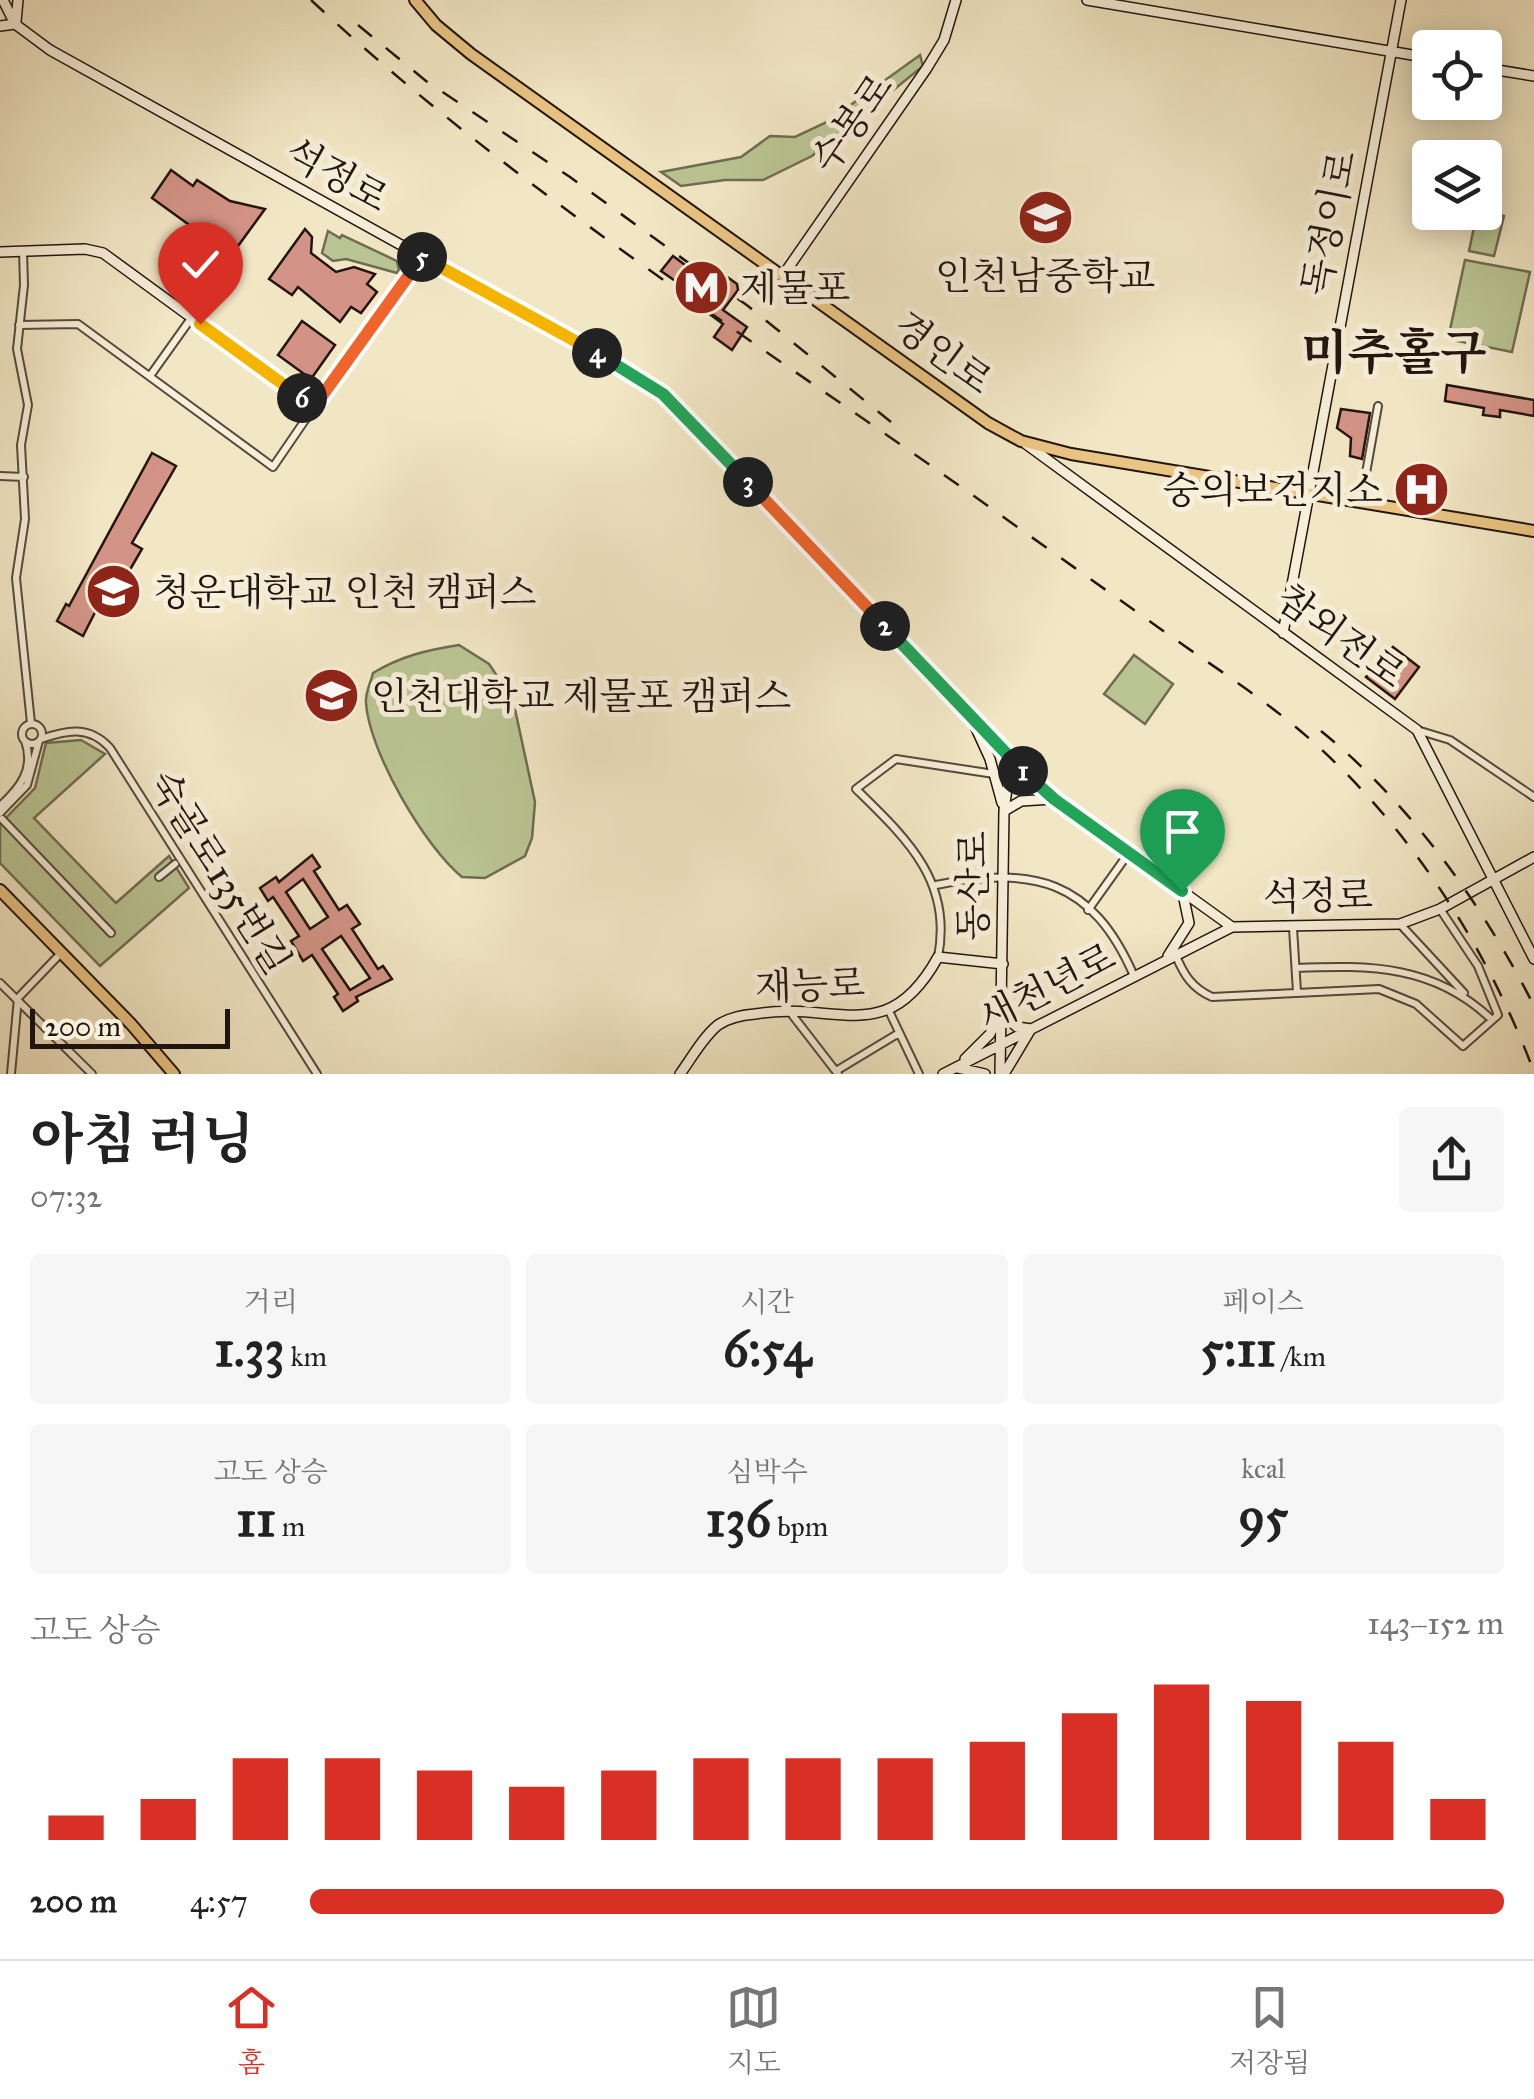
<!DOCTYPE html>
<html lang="ko">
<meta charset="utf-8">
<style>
body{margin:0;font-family:"IM FELL Great Primer","Noto Serif KR",serif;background:#f6f6f6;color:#222;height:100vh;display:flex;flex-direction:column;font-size:38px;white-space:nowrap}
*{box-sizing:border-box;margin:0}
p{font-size:32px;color:#767676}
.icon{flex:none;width:55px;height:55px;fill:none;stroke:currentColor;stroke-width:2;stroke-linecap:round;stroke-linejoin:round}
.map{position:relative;height:1074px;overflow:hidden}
.side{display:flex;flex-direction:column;background:#fff;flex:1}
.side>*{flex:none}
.controls{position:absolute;left:1412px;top:30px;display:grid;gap:20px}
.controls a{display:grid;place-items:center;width:90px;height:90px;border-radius:10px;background:#fff;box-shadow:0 5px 25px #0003;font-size:50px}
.scale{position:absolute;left:30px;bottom:25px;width:200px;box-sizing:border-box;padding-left:10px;border:5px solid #22150f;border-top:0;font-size:28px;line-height:35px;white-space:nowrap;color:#22150f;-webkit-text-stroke:8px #f7efd9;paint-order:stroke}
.pin{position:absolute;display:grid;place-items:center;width:85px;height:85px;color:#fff;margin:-102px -42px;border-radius:50% 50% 50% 0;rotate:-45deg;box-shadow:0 0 10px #0007}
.pin .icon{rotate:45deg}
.km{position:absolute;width:50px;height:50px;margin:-25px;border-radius:50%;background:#222;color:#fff;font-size:28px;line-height:50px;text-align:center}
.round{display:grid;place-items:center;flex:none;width:105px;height:105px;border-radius:10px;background:#f6f6f6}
.overview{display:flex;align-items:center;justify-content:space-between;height:170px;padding:0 30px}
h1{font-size:55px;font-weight:700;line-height:75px}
.metrics{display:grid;grid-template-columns:repeat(3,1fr);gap:15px;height:170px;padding:10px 30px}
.metrics div{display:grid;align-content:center;border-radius:10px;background:#f6f6f6;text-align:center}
.metrics b{font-size:50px;font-weight:700}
.metrics small{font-size:28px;font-weight:400}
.metrics p{font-size:28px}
.chart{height:280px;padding:20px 30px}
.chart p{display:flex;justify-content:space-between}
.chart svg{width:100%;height:180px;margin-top:10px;stroke:#d93025;stroke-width:6}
ul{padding:0 30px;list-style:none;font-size:32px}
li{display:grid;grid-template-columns:160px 120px 1fr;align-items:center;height:75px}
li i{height:25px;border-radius:12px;background:#d93025}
.tabs{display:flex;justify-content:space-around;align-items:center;height:140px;border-top:2px solid #e0e0e0;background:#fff;font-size:28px;color:#767676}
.tabs a{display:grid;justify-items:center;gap:5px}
.tabs .active{color:#d93025}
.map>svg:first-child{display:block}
</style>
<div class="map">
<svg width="1534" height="1074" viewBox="0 0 1534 1074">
<rect width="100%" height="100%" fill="#f2e7c5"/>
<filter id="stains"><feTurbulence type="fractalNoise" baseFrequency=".002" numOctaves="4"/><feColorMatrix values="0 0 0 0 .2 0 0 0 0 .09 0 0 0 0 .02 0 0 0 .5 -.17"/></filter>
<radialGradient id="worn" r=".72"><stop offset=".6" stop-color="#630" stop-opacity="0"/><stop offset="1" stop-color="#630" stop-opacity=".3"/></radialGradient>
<path fill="#bbc594" stroke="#6e6d52" stroke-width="2.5" d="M 920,55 L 923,66 L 812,156 L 763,180 L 725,180 L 681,186 L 661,172 L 741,157 L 770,136 L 795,137 L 827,122 Z
M 1485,212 L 1504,216 L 1494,256 L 1469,251 L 1477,213 Z
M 328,231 L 340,238 L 342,235 L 397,261 L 399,270 L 397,273 L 346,259 L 333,261 L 322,253 Z
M 1465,260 L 1530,272 L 1512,352 L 1448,339 Z
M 459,645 L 489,664 L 513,700 L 535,802 L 532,838 L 525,856 L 485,878 L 462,877 C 424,846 369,751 366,703 C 365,693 371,682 373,673 C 401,656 427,650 459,645 Z
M 1134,655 L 1173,684 L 1145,724 L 1104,694 Z
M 81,740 L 105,754 L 34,818 L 116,903 L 169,856 L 189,888 L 100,966 L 0,863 L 0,824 L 35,788 L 46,743 Z"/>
<path fill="#d39487" stroke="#22150f" stroke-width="2.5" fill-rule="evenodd" d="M 171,170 L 193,186 L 197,180 L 230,201 L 265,209 L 238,246 L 235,244 L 228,253 L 152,198 Z
M 305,229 L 312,237 L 311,253 L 336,272 L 354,267 L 375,274 L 367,284 L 377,292 L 361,313 L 351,307 L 340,322 L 298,287 L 292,295 L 269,279 Z
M 673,256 L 692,270 L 696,265 L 700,268 L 705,261 L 737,284 L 738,290 L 723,310 L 747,327 L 732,350 L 714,337 L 723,324 L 677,290 L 681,285 L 661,271 Z
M 302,321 L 335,345 L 311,379 L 278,355 Z
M 1447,385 L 1534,400 L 1534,416 L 1500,410 L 1500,417 L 1483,415 L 1484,408 L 1445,401 Z
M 1341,409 L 1370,413 L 1362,459 L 1350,456 L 1351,438 L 1337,428 Z
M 152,453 L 176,466 L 132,543 L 142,549 L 124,580 L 114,575 L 83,636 L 57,621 L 66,604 L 69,606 Z
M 1393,647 L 1419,667 L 1395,699 L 1366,677 Z
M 312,855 L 320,867 L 314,871 L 339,910 L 347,905 L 360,924 L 352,929 L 378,969 L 383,966 L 392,979 L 356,997 L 358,1001 L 343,1011 L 334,997 L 338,994 L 312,955 L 303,961 L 291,941 L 299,936 L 273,897 L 268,901 L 260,888 L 276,877 L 279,882 ZM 303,879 L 328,917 L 310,929 L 286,892 ZM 341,936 L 370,978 L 350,990 L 322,949 Z"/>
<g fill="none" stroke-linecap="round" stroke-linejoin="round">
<defs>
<path id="street" d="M 23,251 L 24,285 L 17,349 L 28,405 L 21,445 L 25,519 L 16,578 L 31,723
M 19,325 L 78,324 L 273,467 L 314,407
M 150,376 L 192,317
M 0,476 L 24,477
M 1361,501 L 1378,406
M22 734a10 10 0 1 1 20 0a10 10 0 1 1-20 0Z
M 1417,730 L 1450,740 L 1534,797
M 41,739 C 67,730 89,725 110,748 L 317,1074
M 0,806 C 20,788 35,769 25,741
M 0,813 L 27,785 L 39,741
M 2,819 L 111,933
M 159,877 L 175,864
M 936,885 C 1033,866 1092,879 1134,976
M 1088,910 L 1128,854
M 1400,924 L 1464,993
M 1293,928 L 1297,992
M 1176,956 C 1184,975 1192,988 1212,997 L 1379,989 L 1416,1004 L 1463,1046 L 1498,1015 L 1478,966 L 1440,909
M 938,957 C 953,881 906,838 856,789 L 896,759 L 994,774
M 1296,968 C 1371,965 1434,965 1491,1019
M 0,983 L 92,1074
M 889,1011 L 919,1074
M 790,1012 L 838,1074
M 836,1071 L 899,1033
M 11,1074 L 18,998 L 61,953"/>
<path id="secondary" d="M 3,0 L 15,24 L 50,50 L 646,381 L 663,394 L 1023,771 L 1054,799 L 1232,927 L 1400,924 L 1440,909 L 1534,857
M 1087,0 L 1430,58
M 16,22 L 18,0
M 0,26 L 15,24
M 1485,68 L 1534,76
M 0,252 L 85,249 L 103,253 L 314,407 L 422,257
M 784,274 L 927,68 L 944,40 L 956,0
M 1026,444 L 1417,730 L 1534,959
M 1283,633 L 1401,0
M 974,724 L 990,759 L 1002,803
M 1004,811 L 1021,801 L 1053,799
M 1168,956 L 1189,923 L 1183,894
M 1002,1014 L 1017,1027 L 1031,1029 L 1004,1074
M 965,1059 L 990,1034 L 999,1017
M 958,1068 L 985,1074
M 680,1074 C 691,1059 703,1037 718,1025 C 728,1018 743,1015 755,1014 C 836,1000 887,1050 938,957 L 1003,964
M 943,1074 L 1232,927
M 1000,1074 L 1004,811 L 1011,759"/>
<path id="primary" d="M 415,0 L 436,25 L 471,54 L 988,423 L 1021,441 L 1071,454 L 1534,531
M 0,890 L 131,1024 L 174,1074"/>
</defs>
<use href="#street" stroke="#564a3c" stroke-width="10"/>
<use href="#secondary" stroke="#22150f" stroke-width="12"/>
<use href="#primary" stroke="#22150f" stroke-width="14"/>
<use href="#street" stroke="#f7efd9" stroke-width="6"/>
<use href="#secondary" stroke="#f7efd9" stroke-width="9"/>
<use href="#primary" stroke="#e9c482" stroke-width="10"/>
<path stroke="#22150f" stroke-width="2.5" stroke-dasharray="18 18" stroke-linecap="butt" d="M 311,0 C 513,188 749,337 974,496 C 1041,544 1109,592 1176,640 C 1226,675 1277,708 1322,750 C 1416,837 1489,952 1534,1072
M 358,25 L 426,81 L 570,177 L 748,306 L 891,422
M 1321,731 C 1410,803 1483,905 1534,1006"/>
</g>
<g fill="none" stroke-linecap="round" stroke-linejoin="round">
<defs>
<path id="split-1" d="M 1023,771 L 1054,799 L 1182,891"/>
<path id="split-2" d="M 885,626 L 1023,771"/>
<path id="split-3" d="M 748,482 L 885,626"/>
<path id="split-4" d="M 597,353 L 663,394 L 748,482"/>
<path id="split-5" d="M 422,257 L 597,353"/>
<path id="split-6" d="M 302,398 L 314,407 L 422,257"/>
<path id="split-7" d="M 200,324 L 302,398"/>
</defs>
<use href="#split-1" stroke="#fff" stroke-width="20"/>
<use href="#split-2" stroke="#fff" stroke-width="20"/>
<use href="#split-3" stroke="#fff" stroke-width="20"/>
<use href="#split-4" stroke="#fff" stroke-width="20"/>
<use href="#split-5" stroke="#fff" stroke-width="20"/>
<use href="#split-6" stroke="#fff" stroke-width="20"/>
<use href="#split-7" stroke="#fff" stroke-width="20"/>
<use href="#split-1" stroke="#22a559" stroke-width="12"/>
<use href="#split-2" stroke="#22a559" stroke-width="12"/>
<use href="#split-3" stroke="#f0652b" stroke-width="12"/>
<use href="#split-4" stroke="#22a559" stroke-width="12"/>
<use href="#split-5" stroke="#f5b400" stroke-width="12"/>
<use href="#split-6" stroke="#f0652b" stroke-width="12"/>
<use href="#split-7" stroke="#f5b400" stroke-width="12"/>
</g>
<defs>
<symbol id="school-disc" viewBox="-11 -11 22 22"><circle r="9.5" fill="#8f2418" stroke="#f7efd9"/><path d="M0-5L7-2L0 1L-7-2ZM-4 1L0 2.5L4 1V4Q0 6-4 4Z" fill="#fff"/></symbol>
<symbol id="metro-disc" viewBox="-11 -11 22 22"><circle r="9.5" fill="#8f2418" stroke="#f7efd9"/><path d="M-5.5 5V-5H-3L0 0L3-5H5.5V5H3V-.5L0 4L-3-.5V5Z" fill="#fff"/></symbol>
<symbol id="hospital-disc" viewBox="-11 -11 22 22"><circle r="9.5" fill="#8f2418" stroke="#f7efd9"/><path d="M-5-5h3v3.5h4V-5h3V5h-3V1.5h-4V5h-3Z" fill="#fff"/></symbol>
<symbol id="university-disc" viewBox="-11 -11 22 22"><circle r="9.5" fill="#8f2418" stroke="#f7efd9"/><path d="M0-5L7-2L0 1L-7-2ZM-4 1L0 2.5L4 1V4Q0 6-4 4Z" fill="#fff"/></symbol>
</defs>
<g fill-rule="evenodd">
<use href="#school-disc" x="1014" y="186" width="63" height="63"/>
<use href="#metro-disc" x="670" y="256" width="63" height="63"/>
<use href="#hospital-disc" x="1390" y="458" width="63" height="63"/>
<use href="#university-disc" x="82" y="560" width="63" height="63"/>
<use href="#university-disc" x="300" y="664" width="63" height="63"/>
</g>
<g text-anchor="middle" stroke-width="10" stroke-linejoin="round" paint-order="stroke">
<g font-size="38" fill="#22150f" stroke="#f7efd9">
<text transform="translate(852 123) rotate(-55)" y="13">수봉로</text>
<text transform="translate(337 175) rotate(29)" y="13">석정로</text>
<text transform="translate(1329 223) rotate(-79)" y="13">독정이로</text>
<text transform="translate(943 353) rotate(36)" y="13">경인로</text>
<text transform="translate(1341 636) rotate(36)" y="13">참외전로</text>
<text transform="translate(220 872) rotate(58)" y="13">숙골로135번길</text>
<text transform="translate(973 886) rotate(-90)" y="13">동산로</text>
<text transform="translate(1318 896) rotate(-1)" y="13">석정로</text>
<text transform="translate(810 985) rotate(-2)" y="13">재능로</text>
<text transform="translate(1047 987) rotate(-27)" y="13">새천년로</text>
</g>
<g font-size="38" fill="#22150f" stroke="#f7efd9" text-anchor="start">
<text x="1045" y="289" text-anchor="middle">인천남중학교</text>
<text x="740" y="301">제물포</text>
<text x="1383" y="503" text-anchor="end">숭의보건지소</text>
<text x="153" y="605">청운대학교 인천 캠퍼스</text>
<text x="371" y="709">인천대학교 제물포 캠퍼스</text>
</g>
<g font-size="48" font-weight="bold" fill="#22150f" stroke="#f7efd9">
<text x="1394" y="369">미추홀구</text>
</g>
</g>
<rect width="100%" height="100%" filter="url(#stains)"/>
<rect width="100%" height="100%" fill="url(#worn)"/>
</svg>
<div class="controls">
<a><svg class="icon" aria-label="locate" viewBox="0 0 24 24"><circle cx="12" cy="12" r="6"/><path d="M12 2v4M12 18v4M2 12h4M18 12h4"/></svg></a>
<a><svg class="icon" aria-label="layers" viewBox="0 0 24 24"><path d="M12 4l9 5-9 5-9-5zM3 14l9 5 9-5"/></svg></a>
</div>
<div class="scale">200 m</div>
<div class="pin" style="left:1182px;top:891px;background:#1e9e55"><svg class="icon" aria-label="arrive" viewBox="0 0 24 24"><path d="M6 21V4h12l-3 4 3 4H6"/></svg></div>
<div class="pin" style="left:200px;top:324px;background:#d93025"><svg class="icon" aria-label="check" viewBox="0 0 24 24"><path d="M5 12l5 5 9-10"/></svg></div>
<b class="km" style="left:1023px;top:771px">1</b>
<b class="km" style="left:885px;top:626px">2</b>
<b class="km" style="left:748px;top:482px">3</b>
<b class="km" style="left:597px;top:353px">4</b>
<b class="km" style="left:422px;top:257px">5</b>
<b class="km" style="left:302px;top:398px">6</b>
</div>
<section class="side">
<div class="overview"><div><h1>아침 러닝</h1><p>07:32</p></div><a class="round"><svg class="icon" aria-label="share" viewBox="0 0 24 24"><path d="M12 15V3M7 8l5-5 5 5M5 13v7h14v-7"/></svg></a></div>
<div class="metrics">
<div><p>거리</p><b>1.33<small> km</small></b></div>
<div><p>시간</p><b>6:54</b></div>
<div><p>페이스</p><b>5:11<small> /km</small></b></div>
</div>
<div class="metrics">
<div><p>고도 상승</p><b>11<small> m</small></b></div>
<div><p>심박수</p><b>136<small> bpm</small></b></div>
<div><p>kcal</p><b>95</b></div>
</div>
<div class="chart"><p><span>고도 상승</span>143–152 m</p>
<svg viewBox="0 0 160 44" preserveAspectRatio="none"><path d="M5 44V38M15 44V34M25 44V24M35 44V24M45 44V27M55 44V31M65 44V27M75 44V24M85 44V24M95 44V24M105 44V20M115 44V13M125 44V6M135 44V10M145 44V20M155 44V34"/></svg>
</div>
<ul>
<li><b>200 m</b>4:57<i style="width:100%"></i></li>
</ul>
</section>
<nav class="tabs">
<a class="active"><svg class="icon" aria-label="home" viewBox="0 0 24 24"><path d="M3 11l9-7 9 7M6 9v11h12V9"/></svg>홈</a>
<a><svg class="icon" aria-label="map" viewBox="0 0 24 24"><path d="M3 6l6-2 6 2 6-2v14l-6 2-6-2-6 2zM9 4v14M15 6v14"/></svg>지도</a>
<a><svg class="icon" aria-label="saved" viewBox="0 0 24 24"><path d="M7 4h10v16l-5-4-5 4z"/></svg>저장됨</a>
</nav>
